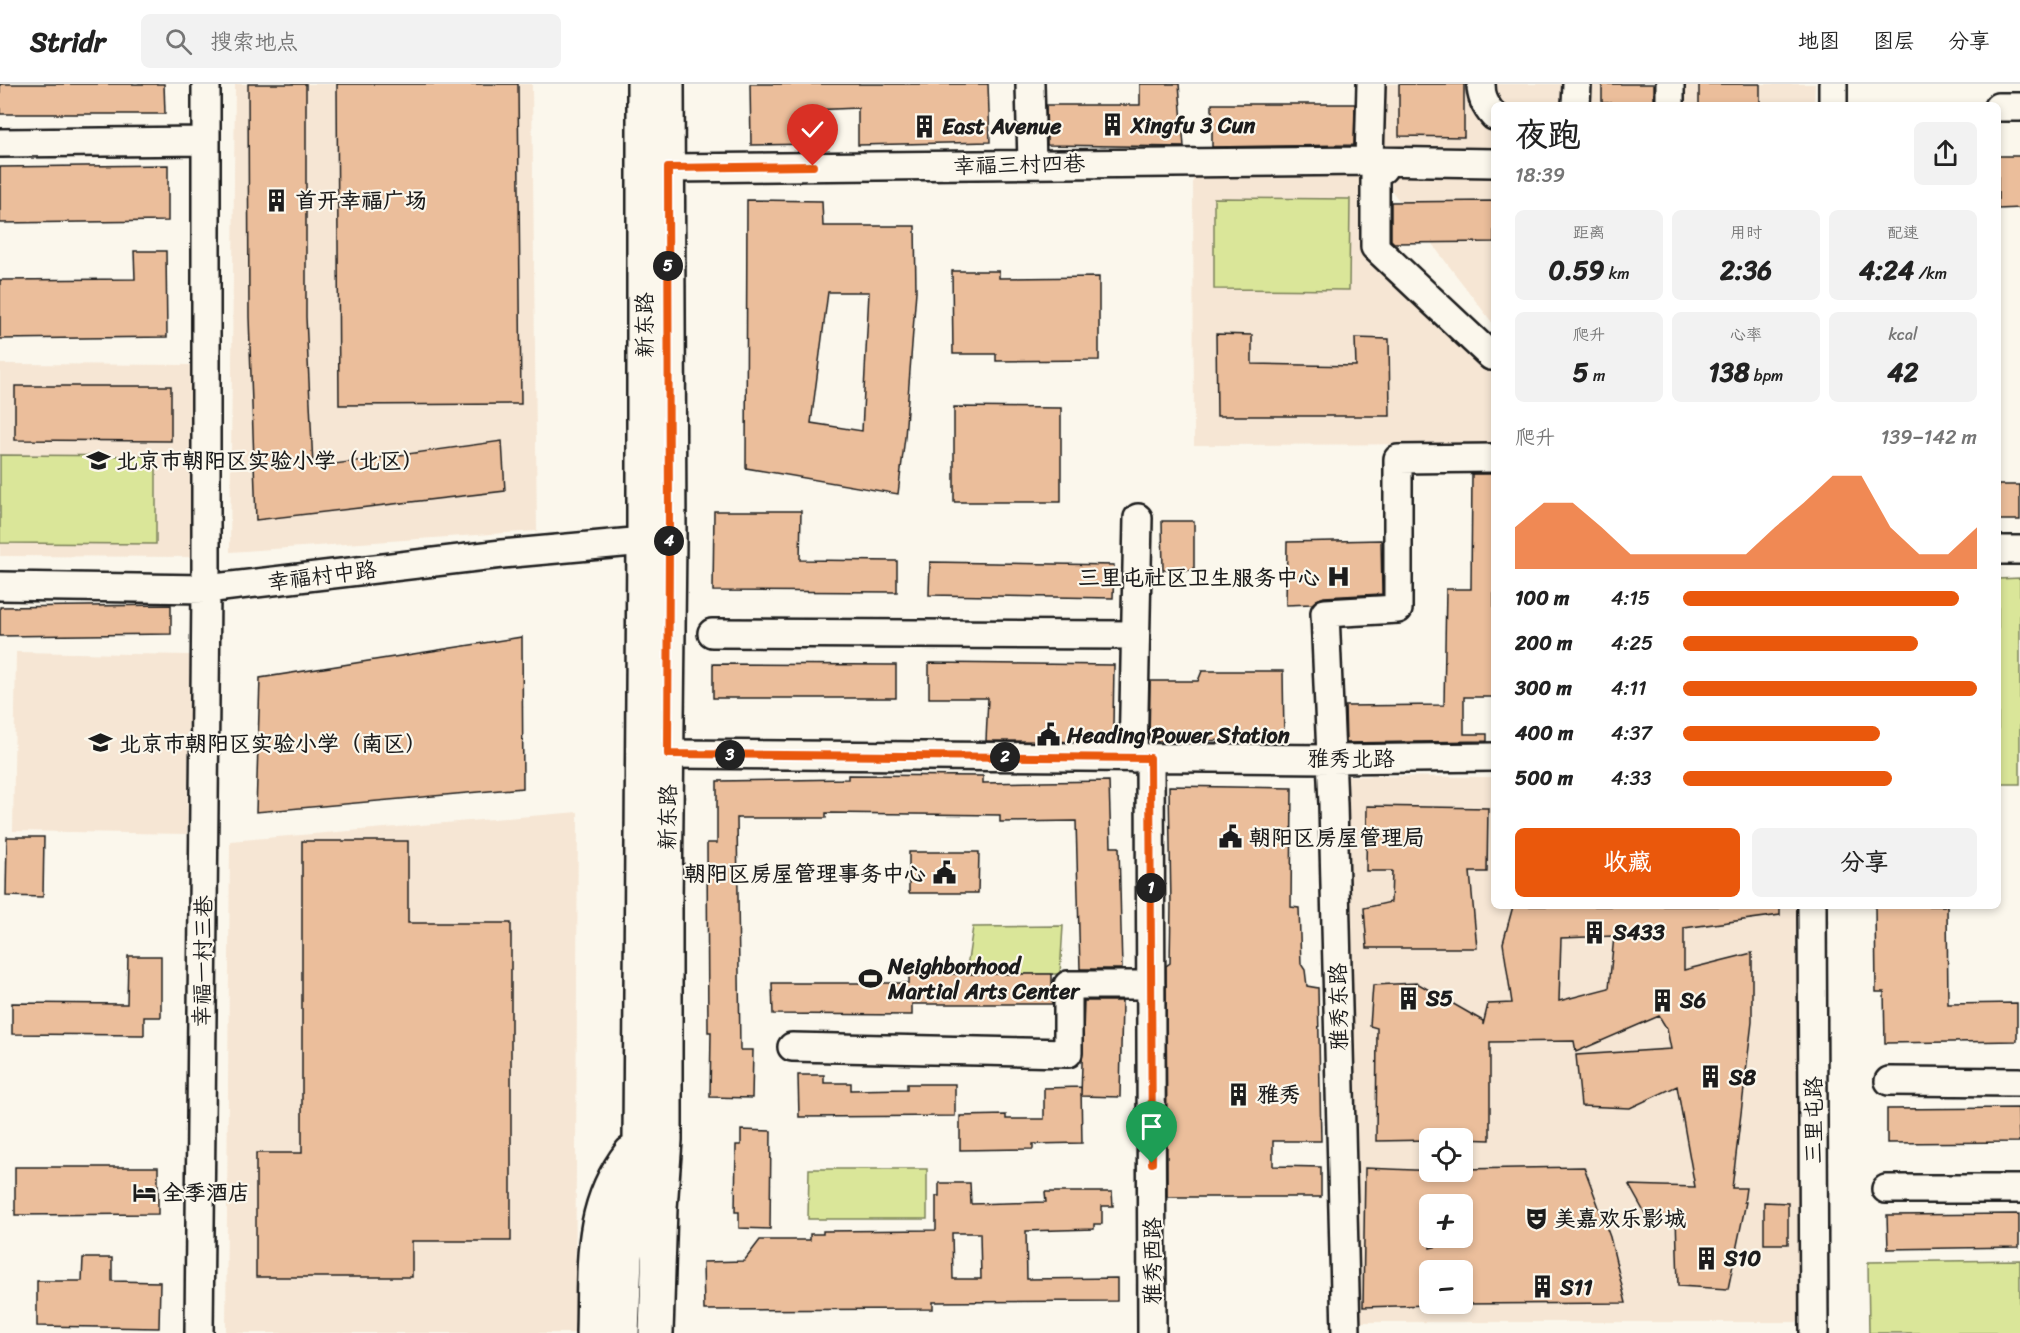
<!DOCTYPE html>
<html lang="zh">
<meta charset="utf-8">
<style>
body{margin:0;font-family:Sriracha,"LXGW WenKai TC",sans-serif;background:#f2f2f2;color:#222;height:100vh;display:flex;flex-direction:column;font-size:22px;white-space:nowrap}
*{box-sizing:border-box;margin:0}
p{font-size:20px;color:#767676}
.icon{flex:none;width:33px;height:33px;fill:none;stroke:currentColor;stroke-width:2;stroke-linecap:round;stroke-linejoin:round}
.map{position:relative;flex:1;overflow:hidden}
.details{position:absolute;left:1491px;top:18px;width:510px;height:807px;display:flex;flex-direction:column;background:#fff;border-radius:9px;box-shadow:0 3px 9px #0003}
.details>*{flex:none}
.controls{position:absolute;left:1419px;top:1044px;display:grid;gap:12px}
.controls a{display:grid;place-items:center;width:54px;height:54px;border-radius:9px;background:#fff;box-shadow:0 3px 9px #0003;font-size:30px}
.pin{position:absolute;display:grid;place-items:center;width:51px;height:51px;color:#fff;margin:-62px -26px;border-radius:50% 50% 50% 0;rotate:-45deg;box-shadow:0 0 6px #0007}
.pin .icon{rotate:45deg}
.km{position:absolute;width:30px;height:30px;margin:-15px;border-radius:50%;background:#222;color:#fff;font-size:16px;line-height:30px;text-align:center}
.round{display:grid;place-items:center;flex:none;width:63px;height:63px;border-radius:9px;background:#f2f2f2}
.head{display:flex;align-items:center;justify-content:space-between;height:102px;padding:0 24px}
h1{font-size:33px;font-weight:700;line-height:45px}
.metrics{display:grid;grid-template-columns:repeat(3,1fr);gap:9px;height:102px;padding:6px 24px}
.metrics div{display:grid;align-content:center;border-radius:9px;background:#f2f2f2;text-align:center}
.metrics b{font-size:26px;font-weight:700}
.metrics small{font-size:16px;font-weight:400}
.metrics p{font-size:16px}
.chart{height:168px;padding:12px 24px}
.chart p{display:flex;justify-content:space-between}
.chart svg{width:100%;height:108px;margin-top:6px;fill:#ea580c;opacity:.7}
.button{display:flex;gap:12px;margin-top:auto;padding:12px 24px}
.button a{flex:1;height:69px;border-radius:9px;background:#ea580c;color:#fff;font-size:24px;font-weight:700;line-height:69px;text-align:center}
.button a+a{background:#f2f2f2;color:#222}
ul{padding:0 24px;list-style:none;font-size:20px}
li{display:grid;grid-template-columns:96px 72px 1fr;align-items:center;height:45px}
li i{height:15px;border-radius:8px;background:#ea580c}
header{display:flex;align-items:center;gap:36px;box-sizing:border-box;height:84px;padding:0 30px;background:#fff;border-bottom:2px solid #e0e0e0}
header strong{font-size:28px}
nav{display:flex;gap:33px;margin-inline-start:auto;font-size:21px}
.search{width:420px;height:54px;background:#f2f2f2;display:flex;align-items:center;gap:15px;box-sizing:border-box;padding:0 21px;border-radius:9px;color:#767676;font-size:22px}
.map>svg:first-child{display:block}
</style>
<header>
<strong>Stridr</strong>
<div class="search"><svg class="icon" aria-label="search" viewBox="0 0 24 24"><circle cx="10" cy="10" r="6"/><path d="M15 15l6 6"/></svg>搜索地点</div>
<nav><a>地图</a><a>图层</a><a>分享</a></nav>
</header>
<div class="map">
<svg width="2020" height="1249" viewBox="0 0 2020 1249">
<rect width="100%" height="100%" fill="#fbf7ec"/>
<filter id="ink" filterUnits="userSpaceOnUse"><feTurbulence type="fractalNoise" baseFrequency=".0167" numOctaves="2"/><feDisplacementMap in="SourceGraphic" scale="12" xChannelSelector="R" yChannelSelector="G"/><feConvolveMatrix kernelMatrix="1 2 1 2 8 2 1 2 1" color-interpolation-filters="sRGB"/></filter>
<g filter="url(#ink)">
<path fill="#f6e6d4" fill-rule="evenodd" d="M 235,0 L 532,0 L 537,447 L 230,468 Z
M 1376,0 L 1815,0 L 1814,21 L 1494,21 L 1494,241 L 1375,85 Z
M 1193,90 L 1368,90 L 1369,166 L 1494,281 L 1494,360 L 1194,361 Z
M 0,280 L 197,281 L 196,473 L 0,472 Z
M 16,568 L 190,571 L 187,750 L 13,747 Z
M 1347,692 L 1494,693 L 1494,822 L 1800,822 L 1802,1238 L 1357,1238 ZM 1430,1054 L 1462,1054 L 1462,1088 L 1430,1088 ZM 1430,1120 L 1462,1120 L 1462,1154 L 1430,1154 ZM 1430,1186 L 1462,1186 L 1462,1220 L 1430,1220 Z
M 578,728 L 575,1249 L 226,1249 L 230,757 Z"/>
<path fill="#dae699" stroke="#7b815a" stroke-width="1.5" d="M 1214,114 L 1350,115 L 1349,206 L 1214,205 Z
M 0,371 L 156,372 L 156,460 L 0,459 Z
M 2020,494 L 2020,700 L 1998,700 L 1998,495 Z
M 1063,842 L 1060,890 L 966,890 L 973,843 Z
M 809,1085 L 927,1085 L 927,1135 L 808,1135 Z
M 2020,1176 L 2020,1249 L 1869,1249 L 1868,1178 Z"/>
<path fill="#ebbe9b" stroke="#1c1c1c" stroke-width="1.5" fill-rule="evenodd" d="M 0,0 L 164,0 L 165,30 L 0,30 Z
M 248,0 L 306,0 L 306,233 L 313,383 L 502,357 L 505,407 L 256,436 L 249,233 Z
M 337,0 L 518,0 L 521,320 L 339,321 Z
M 750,0 L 988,0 L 990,58 L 858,61 L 858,24 L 811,26 L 811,60 L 751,61 Z
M 1140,0 L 1179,0 L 1184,63 L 1047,61 L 1046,21 L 1140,21 Z
M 1399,0 L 1464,0 L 1464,53 L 1399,52 Z
M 1602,0 L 1654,0 L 1654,19 L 1602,19 Z
M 1699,0 L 1760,0 L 1760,21 L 1699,21 Z
M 1212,20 L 1355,20 L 1354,61 L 1212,63 Z
M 1998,72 L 2020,72 L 2020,124 L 1998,125 Z
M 168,81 L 168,137 L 0,139 L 0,83 Z
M 747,116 L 822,117 L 823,142 L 915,142 L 916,207 L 905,353 L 898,410 L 746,384 ZM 828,208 L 869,208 L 862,347 L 811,339 Z
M 1494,117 L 1494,158 L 1394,159 L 1391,156 L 1391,118 Z
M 134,167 L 166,167 L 167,253 L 0,255 L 0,196 L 135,195 Z
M 952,187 L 999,187 L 999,194 L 1099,193 L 1099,276 L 996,277 L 996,270 L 953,270 Z
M 1216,250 L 1252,251 L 1252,280 L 1356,282 L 1355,254 L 1389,255 L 1390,332 L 1217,332 Z
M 15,302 L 171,302 L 171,357 L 15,356 Z
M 954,323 L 1061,324 L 1061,418 L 954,418 Z
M 1472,390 L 1494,390 L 1494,613 L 1464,613 L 1464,650 L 1487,650 L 1487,657 L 1346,659 L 1345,622 L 1444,621 L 1446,505 L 1471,505 Z
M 1998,401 L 2020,401 L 2020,436 L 1998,436 Z
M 714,427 L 801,427 L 800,476 L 897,477 L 897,508 L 713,507 Z
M 1162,437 L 1194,437 L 1194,486 L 1163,486 Z
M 1381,456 L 1382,510 L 1324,513 L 1317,516 L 1312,520 L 1286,521 L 1287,458 Z
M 930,478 L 1114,481 L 1113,514 L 929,511 Z
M 171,521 L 171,550 L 0,552 L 0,523 Z
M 522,553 L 523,704 L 256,728 L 260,594 Z
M 929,579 L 1114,581 L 1113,641 L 1118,641 L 1118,658 L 986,657 L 988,614 L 929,614 Z
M 713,580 L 896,581 L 896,614 L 713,614 Z
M 1202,587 L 1283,587 L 1284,656 L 1149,657 L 1150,597 L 1198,597 Z
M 848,691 L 983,692 L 983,699 L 1109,697 L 1111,763 L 1119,763 L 1122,885 L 1080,885 L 1076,737 L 1000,738 L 1000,731 L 826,729 L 826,734 L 737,734 L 740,966 L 753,966 L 752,1014 L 710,1013 L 711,948 L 708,948 L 707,759 L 717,759 L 717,697 L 848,695 Z
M 1169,702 L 1292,704 L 1291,823 L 1299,824 L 1301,880 L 1305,886 L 1307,902 L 1318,904 L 1321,1057 L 1273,1057 L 1273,1082 L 1321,1083 L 1321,1113 L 1167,1113 L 1166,882 L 1170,879 L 1171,822 Z
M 1367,722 L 1488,724 L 1487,788 L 1470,788 L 1477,864 L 1367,864 L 1364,824 L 1391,818 L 1392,787 L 1366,787 Z
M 7,753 L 44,753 L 43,813 L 6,812 Z
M 302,757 L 408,757 L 408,839 L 511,839 L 511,1157 L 412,1157 L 412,1193 L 256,1193 L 256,1069 L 302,1069 Z
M 909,768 L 979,768 L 978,809 L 909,809 Z
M 1513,822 L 1780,822 L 1780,831 L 1684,844 L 1684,886 L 1752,869 L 1752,938 L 1732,1104 L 1746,1104 L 1744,1118 L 1746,1118 L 1728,1205 L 1678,1202 L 1676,1132 L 1648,1135 L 1629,1101 L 1695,1103 L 1677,1002 L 1630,1024 L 1581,1022 L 1576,971 L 1671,965 L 1667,945 L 1659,932 L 1576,968 L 1574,957 L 1490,958 L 1490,1056 L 1430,1054 L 1430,1056 L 1376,1057 L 1377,944 L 1370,942 L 1373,901 L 1417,899 L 1483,937 L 1483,941 L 1488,920 L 1512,919 L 1503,859 ZM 1614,852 L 1609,904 L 1559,917 L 1561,854 Z
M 1875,822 L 1947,822 L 1948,920 L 2017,919 L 2017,957 L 1885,959 L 1884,908 L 1876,908 Z
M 128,872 L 161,872 L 161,933 L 144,933 L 144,951 L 12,950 L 12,919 L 127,920 Z
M 909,890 L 1052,890 L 1052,920 L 912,920 L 912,931 L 773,930 L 772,899 L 909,899 Z
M 1084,917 L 1122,917 L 1120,1013 L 1081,1012 Z
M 798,991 L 824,991 L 824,999 L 851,999 L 851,1006 L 907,1005 L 907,1000 L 955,1000 L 955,1032 L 799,1033 Z
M 1081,1003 L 1082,1059 L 1033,1060 L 1033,1065 L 960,1066 L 960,1032 L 1006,1031 L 1006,1035 L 1044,1035 L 1044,1004 Z
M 2018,1024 L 2019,1058 L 1887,1059 L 1887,1025 Z
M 741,1046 L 771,1047 L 770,1145 L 739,1144 L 739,1128 L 735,1128 L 736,1061 L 741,1061 Z
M 15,1083 L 158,1083 L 158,1130 L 15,1131 Z
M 1584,1083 L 1610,1153 L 1626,1219 L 1462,1220 L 1462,1186 L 1430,1186 L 1430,1221 L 1363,1223 L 1365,1084 L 1462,1088 L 1462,1085 ZM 1430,1120 L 1462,1120 L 1462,1156 L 1430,1164 Z
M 939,1099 L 970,1099 L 971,1120 L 1046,1118 L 1045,1108 L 1112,1108 L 1113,1122 L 1102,1122 L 1102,1140 L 1094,1140 L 1094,1145 L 1026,1147 L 1027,1195 L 1117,1194 L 1117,1217 L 933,1218 L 933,1225 L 704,1226 L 703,1178 L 744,1177 L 760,1156 L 810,1156 L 810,1150 L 823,1150 L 823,1147 L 936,1146 L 936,1112 L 939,1112 ZM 952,1149 L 980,1149 L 981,1195 L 953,1195 Z
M 1764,1118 L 1788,1119 L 1788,1160 L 1764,1160 Z
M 2019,1130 L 2019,1163 L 1888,1165 L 1887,1131 Z
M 83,1174 L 112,1174 L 112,1197 L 160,1198 L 159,1244 L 37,1242 L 37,1197 L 82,1197 Z"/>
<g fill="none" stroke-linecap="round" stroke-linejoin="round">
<defs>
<path id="minor" d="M 1030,0 L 1032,80
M 1371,0 L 1369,77 L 1375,85 L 1383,85
M 1481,0 C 1481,13 1485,22 1494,32
M 1670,0 L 1670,21
M 1576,21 L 1577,0
M 1833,21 L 1833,0
M 1998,23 L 2020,23
M 0,59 L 206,57
M 668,84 L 1369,77 L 1494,79
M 1375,85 L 1375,163 L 1491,272 L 1494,272
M 1998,466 L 2020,466
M 0,502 L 206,505 L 502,470 L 644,457
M 712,549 L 1135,551
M 668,670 L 1331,675 L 1494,673
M 1133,674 L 1138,434
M 1150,674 L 1152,1249
M 1812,822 L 1814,1249
M 792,963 L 1068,969 L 1068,901 L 1151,901
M 1889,997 L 2020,998
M 1886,1105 L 2020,1105
M 199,1249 L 206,505 L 206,0
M 1346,1249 L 1333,720 L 1325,529 L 1398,525 L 1398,375 L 1494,374"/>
<path id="major" d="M 593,1249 C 595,1183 588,1124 631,1069
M 622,1249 L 625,1173 L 640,1058 L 644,457 L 644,0
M 656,1249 L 660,1124 L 665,1056 L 665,818 L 669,455 L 667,0"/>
</defs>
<use href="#minor" stroke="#1c1c1c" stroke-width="32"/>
<use href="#major" stroke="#1c1c1c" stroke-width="38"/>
<use href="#minor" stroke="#fbf7ec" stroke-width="27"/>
<use href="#major" stroke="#fbf7ec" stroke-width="33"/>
</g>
</g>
<g fill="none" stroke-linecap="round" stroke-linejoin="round" filter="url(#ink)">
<defs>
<path id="route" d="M 813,82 L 668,84 L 669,455 L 668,670 L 1150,674 L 1152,1079"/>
</defs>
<use href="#route" stroke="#fff" stroke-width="12"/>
<use href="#route" stroke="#ea580c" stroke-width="8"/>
</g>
<defs>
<symbol id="building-bare" viewBox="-9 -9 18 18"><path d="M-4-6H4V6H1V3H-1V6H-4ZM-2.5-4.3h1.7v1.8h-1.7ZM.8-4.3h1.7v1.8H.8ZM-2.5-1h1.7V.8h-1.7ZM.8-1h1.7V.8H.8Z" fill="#1c1c1c" stroke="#fbf7ec" stroke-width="2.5" paint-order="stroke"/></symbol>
<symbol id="school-bare" viewBox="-9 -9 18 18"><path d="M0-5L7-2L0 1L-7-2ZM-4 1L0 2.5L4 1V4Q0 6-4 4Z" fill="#1c1c1c" stroke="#fbf7ec" stroke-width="2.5" paint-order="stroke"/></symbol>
<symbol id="hospital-bare" viewBox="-9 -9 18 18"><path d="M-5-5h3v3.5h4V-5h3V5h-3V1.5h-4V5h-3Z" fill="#1c1c1c" stroke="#fbf7ec" stroke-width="2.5" paint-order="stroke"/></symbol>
<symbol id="civic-bare" viewBox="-9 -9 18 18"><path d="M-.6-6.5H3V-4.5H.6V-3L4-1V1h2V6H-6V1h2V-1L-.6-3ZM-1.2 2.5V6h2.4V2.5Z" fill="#1c1c1c" stroke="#fbf7ec" stroke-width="2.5" paint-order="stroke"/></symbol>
<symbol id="stadium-bare" viewBox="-9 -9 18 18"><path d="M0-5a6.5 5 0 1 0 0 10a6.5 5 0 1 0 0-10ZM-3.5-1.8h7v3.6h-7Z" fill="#1c1c1c" stroke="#fbf7ec" stroke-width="2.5" paint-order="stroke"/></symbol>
<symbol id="hotel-bare" viewBox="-9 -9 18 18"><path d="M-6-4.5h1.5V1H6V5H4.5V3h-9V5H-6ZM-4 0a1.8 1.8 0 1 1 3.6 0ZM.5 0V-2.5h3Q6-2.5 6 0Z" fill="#1c1c1c" stroke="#fbf7ec" stroke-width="2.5" paint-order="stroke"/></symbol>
<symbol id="theatre-bare" viewBox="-9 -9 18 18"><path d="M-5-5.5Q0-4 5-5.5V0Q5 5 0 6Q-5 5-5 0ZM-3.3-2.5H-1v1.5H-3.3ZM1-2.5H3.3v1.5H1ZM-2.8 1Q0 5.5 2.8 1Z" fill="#1c1c1c" stroke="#fbf7ec" stroke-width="2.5" paint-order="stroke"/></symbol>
</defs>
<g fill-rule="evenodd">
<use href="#building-bare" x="1096" y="24" width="33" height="33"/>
<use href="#building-bare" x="908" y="26" width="33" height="33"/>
<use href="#building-bare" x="260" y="100" width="33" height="33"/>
<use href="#school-bare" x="82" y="360" width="33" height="33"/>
<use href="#hospital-bare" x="1322" y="476" width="33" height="33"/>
<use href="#civic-bare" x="1032" y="634" width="33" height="33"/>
<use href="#school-bare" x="84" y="642" width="33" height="33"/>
<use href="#civic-bare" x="1214" y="736" width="33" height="33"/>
<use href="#civic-bare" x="928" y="772" width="33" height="33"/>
<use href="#building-bare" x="1578" y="832" width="33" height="33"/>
<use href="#stadium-bare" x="854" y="878" width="33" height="33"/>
<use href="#building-bare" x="1392" y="898" width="33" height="33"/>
<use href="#building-bare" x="1646" y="900" width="33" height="33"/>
<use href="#building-bare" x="1694" y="976" width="33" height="33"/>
<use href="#building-bare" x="1222" y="994" width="33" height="33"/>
<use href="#hotel-bare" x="128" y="1092" width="33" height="33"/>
<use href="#theatre-bare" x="1520" y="1118" width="33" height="33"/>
<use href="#building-bare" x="1690" y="1158" width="33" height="33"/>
<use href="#building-bare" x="1526" y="1186" width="33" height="33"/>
</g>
<g text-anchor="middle" stroke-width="4.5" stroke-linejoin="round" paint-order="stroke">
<g font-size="22" font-weight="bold" fill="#1c1c1c" stroke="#fbf7ec" text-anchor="start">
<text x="1131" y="49">Xingfu 3 Cun</text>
<text x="942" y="50">East Avenue</text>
<text x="295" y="124">首开幸福广场</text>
<text x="116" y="384">北京市朝阳区实验小学（北区）</text>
<text x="1320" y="501" text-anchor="end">三里屯社区卫生服务中心</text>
<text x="1067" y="659">Heading Power Station</text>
<text x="119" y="667">北京市朝阳区实验小学（南区）</text>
<text x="1249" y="761">朝阳区房屋管理局</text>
<text x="926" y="797" text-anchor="end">朝阳区房屋管理事务中心</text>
<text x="1613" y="856">S433</text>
<text x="888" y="890">Neighborhood<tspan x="888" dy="25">Martial Arts Center</tspan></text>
<text x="1426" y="922">S5</text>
<text x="1680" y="924">S6</text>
<text x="1729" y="1001">S8</text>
<text x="1257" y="1018">雅秀</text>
<text x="162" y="1116">全季酒店</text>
<text x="1554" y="1142">美嘉欢乐影城</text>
<text x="1724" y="1182">S10</text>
<text x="1560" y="1211">S11</text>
</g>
<g font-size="22" fill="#1c1c1c" stroke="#fbf7ec">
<text transform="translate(1019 80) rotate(-1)" y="8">幸福三村四巷</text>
<text transform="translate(644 241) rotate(-90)" y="8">新东路</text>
<text transform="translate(322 491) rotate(-7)" y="8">幸福村中路</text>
<text x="1351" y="682">雅秀北路</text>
<text transform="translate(667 733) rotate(-89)" y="8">新东路</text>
<text transform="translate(202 877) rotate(-89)" y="8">幸福一村三巷</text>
<text transform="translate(1338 923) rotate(-91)" y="8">雅秀东路</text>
<text transform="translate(1813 1036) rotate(-90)" y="8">三里屯路</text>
<text transform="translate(1152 1177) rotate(-90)" y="8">雅秀西路</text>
</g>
</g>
</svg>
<div class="controls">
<a><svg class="icon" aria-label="locate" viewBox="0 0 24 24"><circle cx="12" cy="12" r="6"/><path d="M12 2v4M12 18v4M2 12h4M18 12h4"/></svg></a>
<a>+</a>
<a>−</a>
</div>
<div class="pin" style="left:1152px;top:1079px;background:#1e9e55"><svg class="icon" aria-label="arrive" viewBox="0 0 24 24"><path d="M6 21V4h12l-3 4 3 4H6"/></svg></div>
<div class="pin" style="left:813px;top:82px;background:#d93025"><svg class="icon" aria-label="check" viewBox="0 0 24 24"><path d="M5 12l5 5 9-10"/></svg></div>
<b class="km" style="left:1151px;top:804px">1</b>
<b class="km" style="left:1005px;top:673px">2</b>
<b class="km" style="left:730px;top:671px">3</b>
<b class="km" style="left:669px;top:457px">4</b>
<b class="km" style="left:668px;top:182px">5</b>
<section class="details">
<div class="head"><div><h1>夜跑</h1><p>18:39</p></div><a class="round"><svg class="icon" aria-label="share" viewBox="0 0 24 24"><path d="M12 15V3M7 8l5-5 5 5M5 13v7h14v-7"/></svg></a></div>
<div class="metrics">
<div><p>距离</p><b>0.59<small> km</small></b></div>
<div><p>用时</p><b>2:36</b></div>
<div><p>配速</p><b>4:24<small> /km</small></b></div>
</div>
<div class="metrics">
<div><p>爬升</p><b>5<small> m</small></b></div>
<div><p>心率</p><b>138<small> bpm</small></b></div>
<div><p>kcal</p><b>42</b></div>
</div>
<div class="chart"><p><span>爬升</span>139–142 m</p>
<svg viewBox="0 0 160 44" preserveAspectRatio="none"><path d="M0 44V27L10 17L20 17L30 27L40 38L50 38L60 38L70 38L80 38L90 27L100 17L110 6L120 6L130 27L140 38L150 38L160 27V44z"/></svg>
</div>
<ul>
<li><b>100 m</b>4:15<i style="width:94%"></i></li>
<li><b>200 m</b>4:25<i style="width:80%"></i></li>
<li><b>300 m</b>4:11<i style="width:100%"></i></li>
<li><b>400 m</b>4:37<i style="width:67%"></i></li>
<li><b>500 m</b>4:33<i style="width:71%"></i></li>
</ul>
<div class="button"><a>收藏</a><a>分享</a></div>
</section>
</div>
